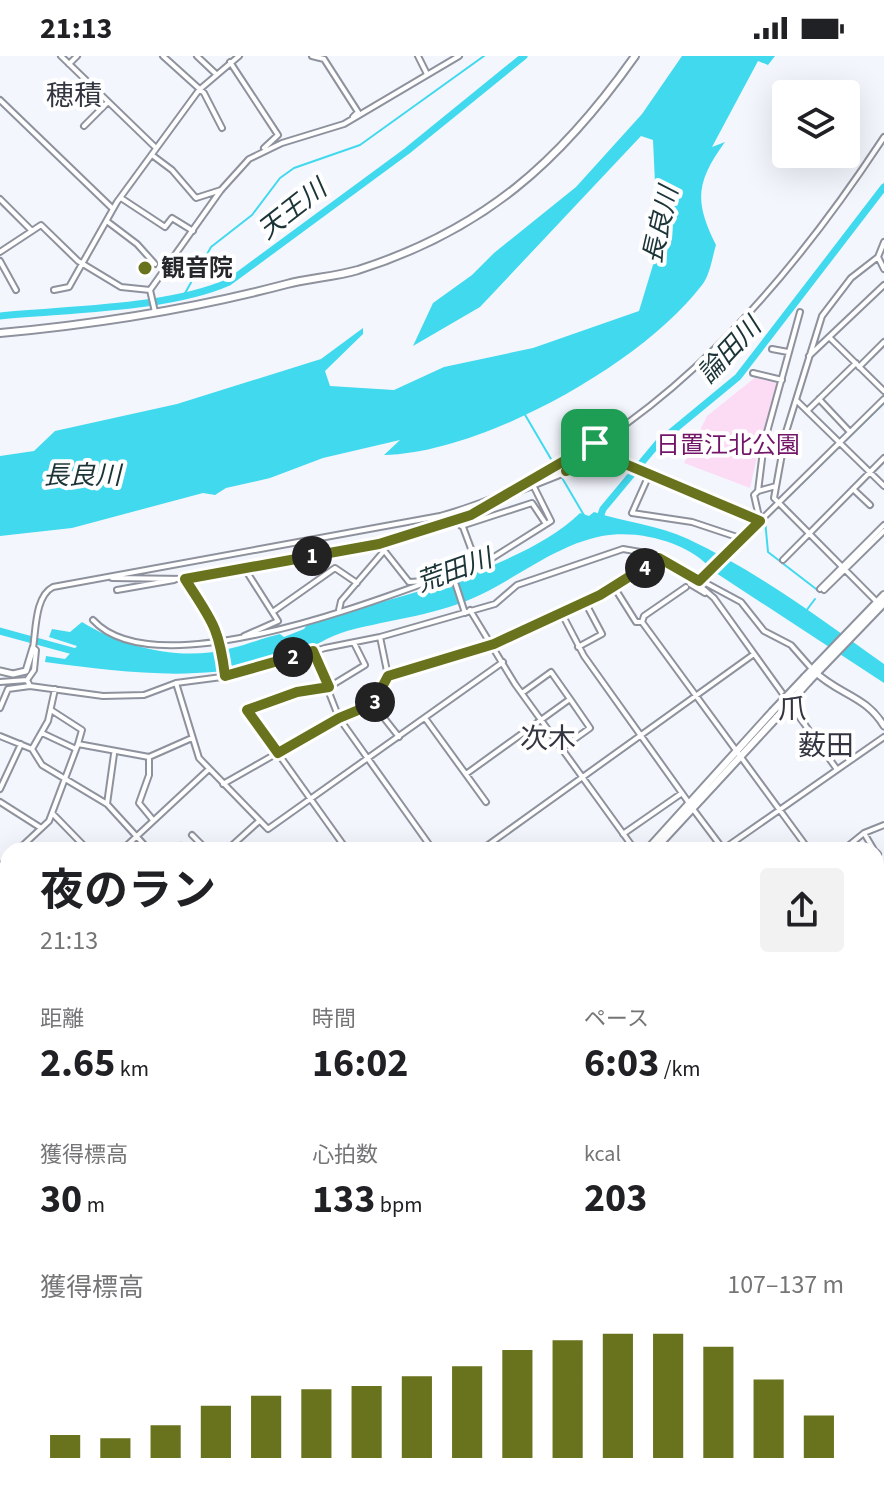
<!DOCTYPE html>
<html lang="ja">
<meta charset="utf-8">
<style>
body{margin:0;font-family:"Source Sans 3","Noto Sans JP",sans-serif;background:#f2f2f2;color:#202124;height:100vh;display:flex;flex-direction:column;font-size:30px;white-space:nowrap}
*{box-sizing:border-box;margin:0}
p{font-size:26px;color:#757577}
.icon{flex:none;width:44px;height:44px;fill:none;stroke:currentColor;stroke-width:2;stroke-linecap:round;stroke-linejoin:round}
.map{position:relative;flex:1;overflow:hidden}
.sheet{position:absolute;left:0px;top:786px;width:884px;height:650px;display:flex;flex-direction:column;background:#fff;border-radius:24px 24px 0 0;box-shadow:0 8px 32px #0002}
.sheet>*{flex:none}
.fabs{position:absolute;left:772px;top:24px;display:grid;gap:16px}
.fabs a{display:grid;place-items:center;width:88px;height:88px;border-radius:8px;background:#fff;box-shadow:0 8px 32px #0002;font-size:40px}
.pin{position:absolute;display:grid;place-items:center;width:68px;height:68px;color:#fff;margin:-34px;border-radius:16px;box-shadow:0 4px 12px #0006}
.km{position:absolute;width:40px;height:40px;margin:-20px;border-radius:50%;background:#222;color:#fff;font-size:22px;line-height:40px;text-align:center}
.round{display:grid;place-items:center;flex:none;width:84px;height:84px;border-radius:8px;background:#f2f2f2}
.overview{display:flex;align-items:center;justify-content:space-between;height:136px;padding:0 40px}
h1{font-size:44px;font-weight:700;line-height:60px}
.metrics{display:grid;grid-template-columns:repeat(3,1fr);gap:12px;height:136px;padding:8px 40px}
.metrics div{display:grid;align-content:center}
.metrics b{font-size:40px;font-weight:700}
.metrics small{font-size:22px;font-weight:400}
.metrics p{font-size:22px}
.chart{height:224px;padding:16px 40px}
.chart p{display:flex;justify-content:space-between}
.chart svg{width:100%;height:144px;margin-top:8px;stroke:#69731d;stroke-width:6}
.status{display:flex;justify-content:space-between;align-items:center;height:56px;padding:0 40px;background:#fff;direction:ltr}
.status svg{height:22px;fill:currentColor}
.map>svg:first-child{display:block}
</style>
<div class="status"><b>21:13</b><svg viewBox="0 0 49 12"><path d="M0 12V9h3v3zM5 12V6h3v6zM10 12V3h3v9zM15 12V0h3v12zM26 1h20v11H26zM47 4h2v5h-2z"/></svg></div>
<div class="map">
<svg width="884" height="1435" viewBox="0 0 884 1435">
<rect width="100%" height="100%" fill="#f4f6fe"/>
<path fill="#fcdbf5" d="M 757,320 L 780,329 L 761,383 L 750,432 L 684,407 L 707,360 Z"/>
<path fill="#41d9ee" d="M 682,0 L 775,0 L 768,9 L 758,5 L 712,91 L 725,86 C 696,126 694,145 716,189 C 712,202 710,219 702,229 C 643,307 483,397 384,399 L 400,384 L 323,402 L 270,422 L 226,432 L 215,439 L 203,437 L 72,472 L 0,480 L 0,400 L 34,395 L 55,375 L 177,348 L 321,303 L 363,272 L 363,278 L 325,315 L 330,330 L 394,334 L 444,311 L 533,292 L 639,255 L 670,153 L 666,137 L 656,149 L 653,84 L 641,80 L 480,251 L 413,290 L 433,247 L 472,219 L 494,197 L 576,131 L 642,58 Z
M 594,456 C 624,466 658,469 688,483 C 757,515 822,564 884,608 L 884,627 L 713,515 C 690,486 638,473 602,480 C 557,489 521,519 482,538 C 439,559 392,563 347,575 C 329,580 314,591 297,597 C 213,629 131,617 45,606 L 46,600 L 65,603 L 77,590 L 49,581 L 52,573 L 70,576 L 82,566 C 124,592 183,606 232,592 C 249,588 263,582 280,578 L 284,581 L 304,573 L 308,567 C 387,543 522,514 580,457 L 589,460 Z"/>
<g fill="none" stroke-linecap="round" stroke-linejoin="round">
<path stroke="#41d9ee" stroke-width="2" d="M 184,239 L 211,191 L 252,159 L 280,122 L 294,112 L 360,89 L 484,0
M 524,357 L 585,461
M 845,385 L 884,347
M 783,446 L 839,391
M 777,452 L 765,464 L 768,496 L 820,536
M 868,488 L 884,472
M 806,555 L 815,543
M 0,938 L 8,939
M 0,976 L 8,976
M 876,1243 L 884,1255"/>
<path stroke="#41d9ee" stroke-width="7" d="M 0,260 C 68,253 168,253 229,226 L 407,95 L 524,0
M 599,464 L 603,453 L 658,387 L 738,321 L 884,131
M 0,575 L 80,597
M 876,1030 L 884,1031
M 0,1085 L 8,1080"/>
<defs>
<path id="minor" d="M 61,0 L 156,92
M 163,0 L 204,37 L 222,72
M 197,0 L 216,18
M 312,0 L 324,3 L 358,56 L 353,61
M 418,0 L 427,18
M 230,6 L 278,79 L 264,92
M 69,8 L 77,0
M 0,44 L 113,153
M 84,70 L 108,46
M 152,99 L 172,114 L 196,142 L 221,134
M 121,142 L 165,171 L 172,162 L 193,175
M 0,143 L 32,175
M 108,166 L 137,188 L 155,208
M 0,196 L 41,169 L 78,205 L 121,231 L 150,234 L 221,134 L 249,103 L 282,87 L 344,68 L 459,0
M 878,201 L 884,213
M 0,205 L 16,234
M 54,234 L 69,231 L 117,146 L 199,34 L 239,0
M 150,234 L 155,256
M 830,282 L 884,335
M 772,293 L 788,296
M 809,300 L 884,229
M 859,311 L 884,286
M 753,317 L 782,324
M 819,343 L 850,376
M 797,345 L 884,430
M 809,353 L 856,307
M 566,415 L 594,389
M 649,419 L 632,457 L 692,466 L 740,482
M 853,433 L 870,449
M 758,435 L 764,387 L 800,256
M 760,465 L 754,439 L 758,435 L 776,430
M 461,470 L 532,447 L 546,468
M 783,504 L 884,402
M 473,510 L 486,506 L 551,465 L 534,431
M 112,522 L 185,523 L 222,586 L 225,620
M 183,523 L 243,510
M 693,524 L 714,542 L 836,712
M 425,525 L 409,526 L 379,488 L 460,463
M 699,525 L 884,343
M 690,528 L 705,537
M 614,531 L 636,566 L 642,566 L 809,794
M 820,533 L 884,469
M 117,534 L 174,524
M 824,534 L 884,475
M 877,546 L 774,442 L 786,376 L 822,260 L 851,222 L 878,201 L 884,186
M 339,554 L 341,545 L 384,495
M 470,554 L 515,628 L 635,794
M 274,555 L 335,512 L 357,527
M 561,556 L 584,600 L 689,747
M 465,557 L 452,517 L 476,506 L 460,463 L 497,445 L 500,439 L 507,440 L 605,401 L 760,465
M 93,564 C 155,632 377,544 452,517
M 642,566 L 644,560 L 686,531
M 244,580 L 278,565 L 243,510 L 379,488
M 380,581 L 388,620
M 578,591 L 602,578 L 585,546
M 313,596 L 339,662 L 433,794
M 0,626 L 27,624
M 176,627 L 199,702 L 268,773 L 503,606
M 30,630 L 103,640 L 144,639 L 176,627 L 237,619 L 325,592 L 380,581 L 495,548 L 517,529 L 623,493 L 652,498 L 741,546 L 764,575 L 791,589 L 812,613
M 373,648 L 399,681
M 0,652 L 8,633 L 30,630 L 27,624 L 34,614 L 36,594 L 33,592 C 36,574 35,540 53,531 L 440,460 C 636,405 776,245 884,81
M 51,654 L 82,674 L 78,688
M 425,662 L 486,746
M 42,677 L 76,693
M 0,680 L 32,693 L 42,709 L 107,748 L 149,794
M 562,692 L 590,672 L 570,643
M 32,693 L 48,665 L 55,633
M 149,701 L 149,719 L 139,747 L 153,764
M 466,718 L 570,643 L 551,616 L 522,637
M 223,728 L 339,662 L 373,648 L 388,620 L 494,588 L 600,539 L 659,502
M 0,733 L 21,688
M 0,746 L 41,772
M 107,748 L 114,698
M 693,753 L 723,793
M 52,757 L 88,794
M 864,777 L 874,794
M 623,778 L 682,737
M 192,779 L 207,794
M 181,790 L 185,794
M 18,794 L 49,765 L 78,688 L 149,701 L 192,682
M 122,794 L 209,713
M 227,794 L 258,766
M 347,794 L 247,654 L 297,636 L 329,631 L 365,609 L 354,587
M 481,794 L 754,598
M 722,794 L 884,681
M 843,794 L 864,777 L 884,769
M 876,796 L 878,798
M 0,810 L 8,803
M 0,822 L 8,832
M 876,856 L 884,850
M 876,887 L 881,894
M 0,908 L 8,900
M 0,910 L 8,918
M 0,1007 L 8,1000
M 0,1012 L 8,1020
M 876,1025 L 880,992 L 884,993
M 0,1043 L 8,1052
M 876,1081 L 884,1090
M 876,1186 L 884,1195
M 876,1222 L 884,1215
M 0,1288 L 8,1281
M 876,1291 L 884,1291
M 0,1307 L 8,1316
M 876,1311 L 884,1320
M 0,1366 L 8,1375
M 876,1372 L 884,1375
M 0,1400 L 8,1392
M 876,1418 L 884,1426
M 251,1428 L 257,1435
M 611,1428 L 618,1435
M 788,1428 L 795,1435
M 629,1429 L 635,1435
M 496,1435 L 504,1428
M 586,1435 L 593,1428
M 622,1435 L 629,1428
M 874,1435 L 884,1426"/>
<path id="tertiary" d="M 0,615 L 13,618 L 26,615 L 33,592
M 814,615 C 839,639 865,639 884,670
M 0,1111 L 8,1119
M 0,1245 L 8,1254
M 714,1428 L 721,1435"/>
<path id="secondary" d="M 0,277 C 98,268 192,253 287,228 C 310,222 334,221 358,214 C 484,174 560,106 635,0
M 805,621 L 884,539
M 809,625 L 884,547
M 647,794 L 772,656
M 654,794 L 777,661
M 0,1413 L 8,1406
M 0,1421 L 8,1414"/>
<path id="primary" d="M 0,959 L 8,960
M 876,1025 L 884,1025"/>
</defs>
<use href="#minor" stroke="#8e929d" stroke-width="8"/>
<use href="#tertiary" stroke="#8e929d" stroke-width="9"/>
<use href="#secondary" stroke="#8e929d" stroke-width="10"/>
<use href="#primary" stroke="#8e929d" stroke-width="11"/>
<use href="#minor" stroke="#fff" stroke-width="4"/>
<use href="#tertiary" stroke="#fff" stroke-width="5"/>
<use href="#secondary" stroke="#fff" stroke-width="6"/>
<use href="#primary" stroke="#fff" stroke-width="7"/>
<defs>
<path id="secondary-bridge" d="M 772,656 L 805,621
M 777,661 L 809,625"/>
</defs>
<use href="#secondary-bridge" stroke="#8e929d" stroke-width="10" stroke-linecap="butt"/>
<use href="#secondary-bridge" stroke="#fff" stroke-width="6"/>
</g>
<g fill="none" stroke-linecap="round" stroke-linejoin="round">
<defs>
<path id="route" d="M 595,387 L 566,415 L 611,402 L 760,465 L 699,525 L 659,502 L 600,539 L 494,588 L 388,620 L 373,648 L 339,662 L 278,697 L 247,654 L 297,636 L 329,631 L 313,595 L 225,620 C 219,570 211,564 185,523 L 379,488 L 471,459 Z"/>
</defs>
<use href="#route" stroke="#fff" stroke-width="16"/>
<use href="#route" stroke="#69731d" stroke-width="10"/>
</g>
<circle fill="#69731d" stroke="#fff" stroke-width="3" cx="145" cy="212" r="8"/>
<g text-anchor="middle" stroke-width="8" stroke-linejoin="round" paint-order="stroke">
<g font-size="24" font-weight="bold" fill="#25272b" stroke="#fff" text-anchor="start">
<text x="161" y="220">観音院</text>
</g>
<g font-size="24" fill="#731669" stroke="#fff">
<text x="728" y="397">日置江北公園</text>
</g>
<g font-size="26" font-style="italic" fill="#1b3438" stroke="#fff">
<text transform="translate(292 153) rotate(-38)" y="9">天王川</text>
<text transform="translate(660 169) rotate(-77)" y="9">長良川</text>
<text transform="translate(729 294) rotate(-47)" y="9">論田川</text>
<text x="82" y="428">長良川</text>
<text transform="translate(454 514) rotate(-20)" y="9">荒田川</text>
</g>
<g font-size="28" fill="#333640" stroke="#fff">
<text x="74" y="49">穂積</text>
<text x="792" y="662">爪</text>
<text x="548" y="692">次木</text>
<text x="826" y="699">薮田</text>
</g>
</g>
</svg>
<div class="fabs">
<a><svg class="icon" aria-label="layers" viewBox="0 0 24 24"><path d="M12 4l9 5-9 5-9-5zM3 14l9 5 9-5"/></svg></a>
</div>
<div class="pin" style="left:595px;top:387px;background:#1e9e55"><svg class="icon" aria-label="arrive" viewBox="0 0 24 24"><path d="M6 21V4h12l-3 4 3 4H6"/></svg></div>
<b class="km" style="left:312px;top:500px">1</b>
<b class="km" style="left:293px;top:601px">2</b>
<b class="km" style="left:375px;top:646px">3</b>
<b class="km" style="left:645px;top:512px">4</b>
<section class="sheet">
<div class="overview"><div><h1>夜のラン</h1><p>21:13</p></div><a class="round"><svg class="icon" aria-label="share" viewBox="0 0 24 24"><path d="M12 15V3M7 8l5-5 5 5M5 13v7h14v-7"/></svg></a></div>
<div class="metrics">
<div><p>距離</p><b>2.65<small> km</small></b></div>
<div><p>時間</p><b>16:02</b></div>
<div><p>ペース</p><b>6:03<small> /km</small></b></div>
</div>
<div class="metrics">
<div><p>獲得標高</p><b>30<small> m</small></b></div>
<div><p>心拍数</p><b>133<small> bpm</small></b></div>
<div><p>kcal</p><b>203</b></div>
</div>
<div class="chart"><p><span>獲得標高</span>107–137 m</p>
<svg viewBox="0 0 160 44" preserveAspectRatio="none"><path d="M5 44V37M15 44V38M25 44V34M35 44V28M45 44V25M55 44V23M65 44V22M75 44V19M85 44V16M95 44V11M105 44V8M115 44V6M125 44V6M135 44V10M145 44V20M155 44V31"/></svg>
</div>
</section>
</div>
